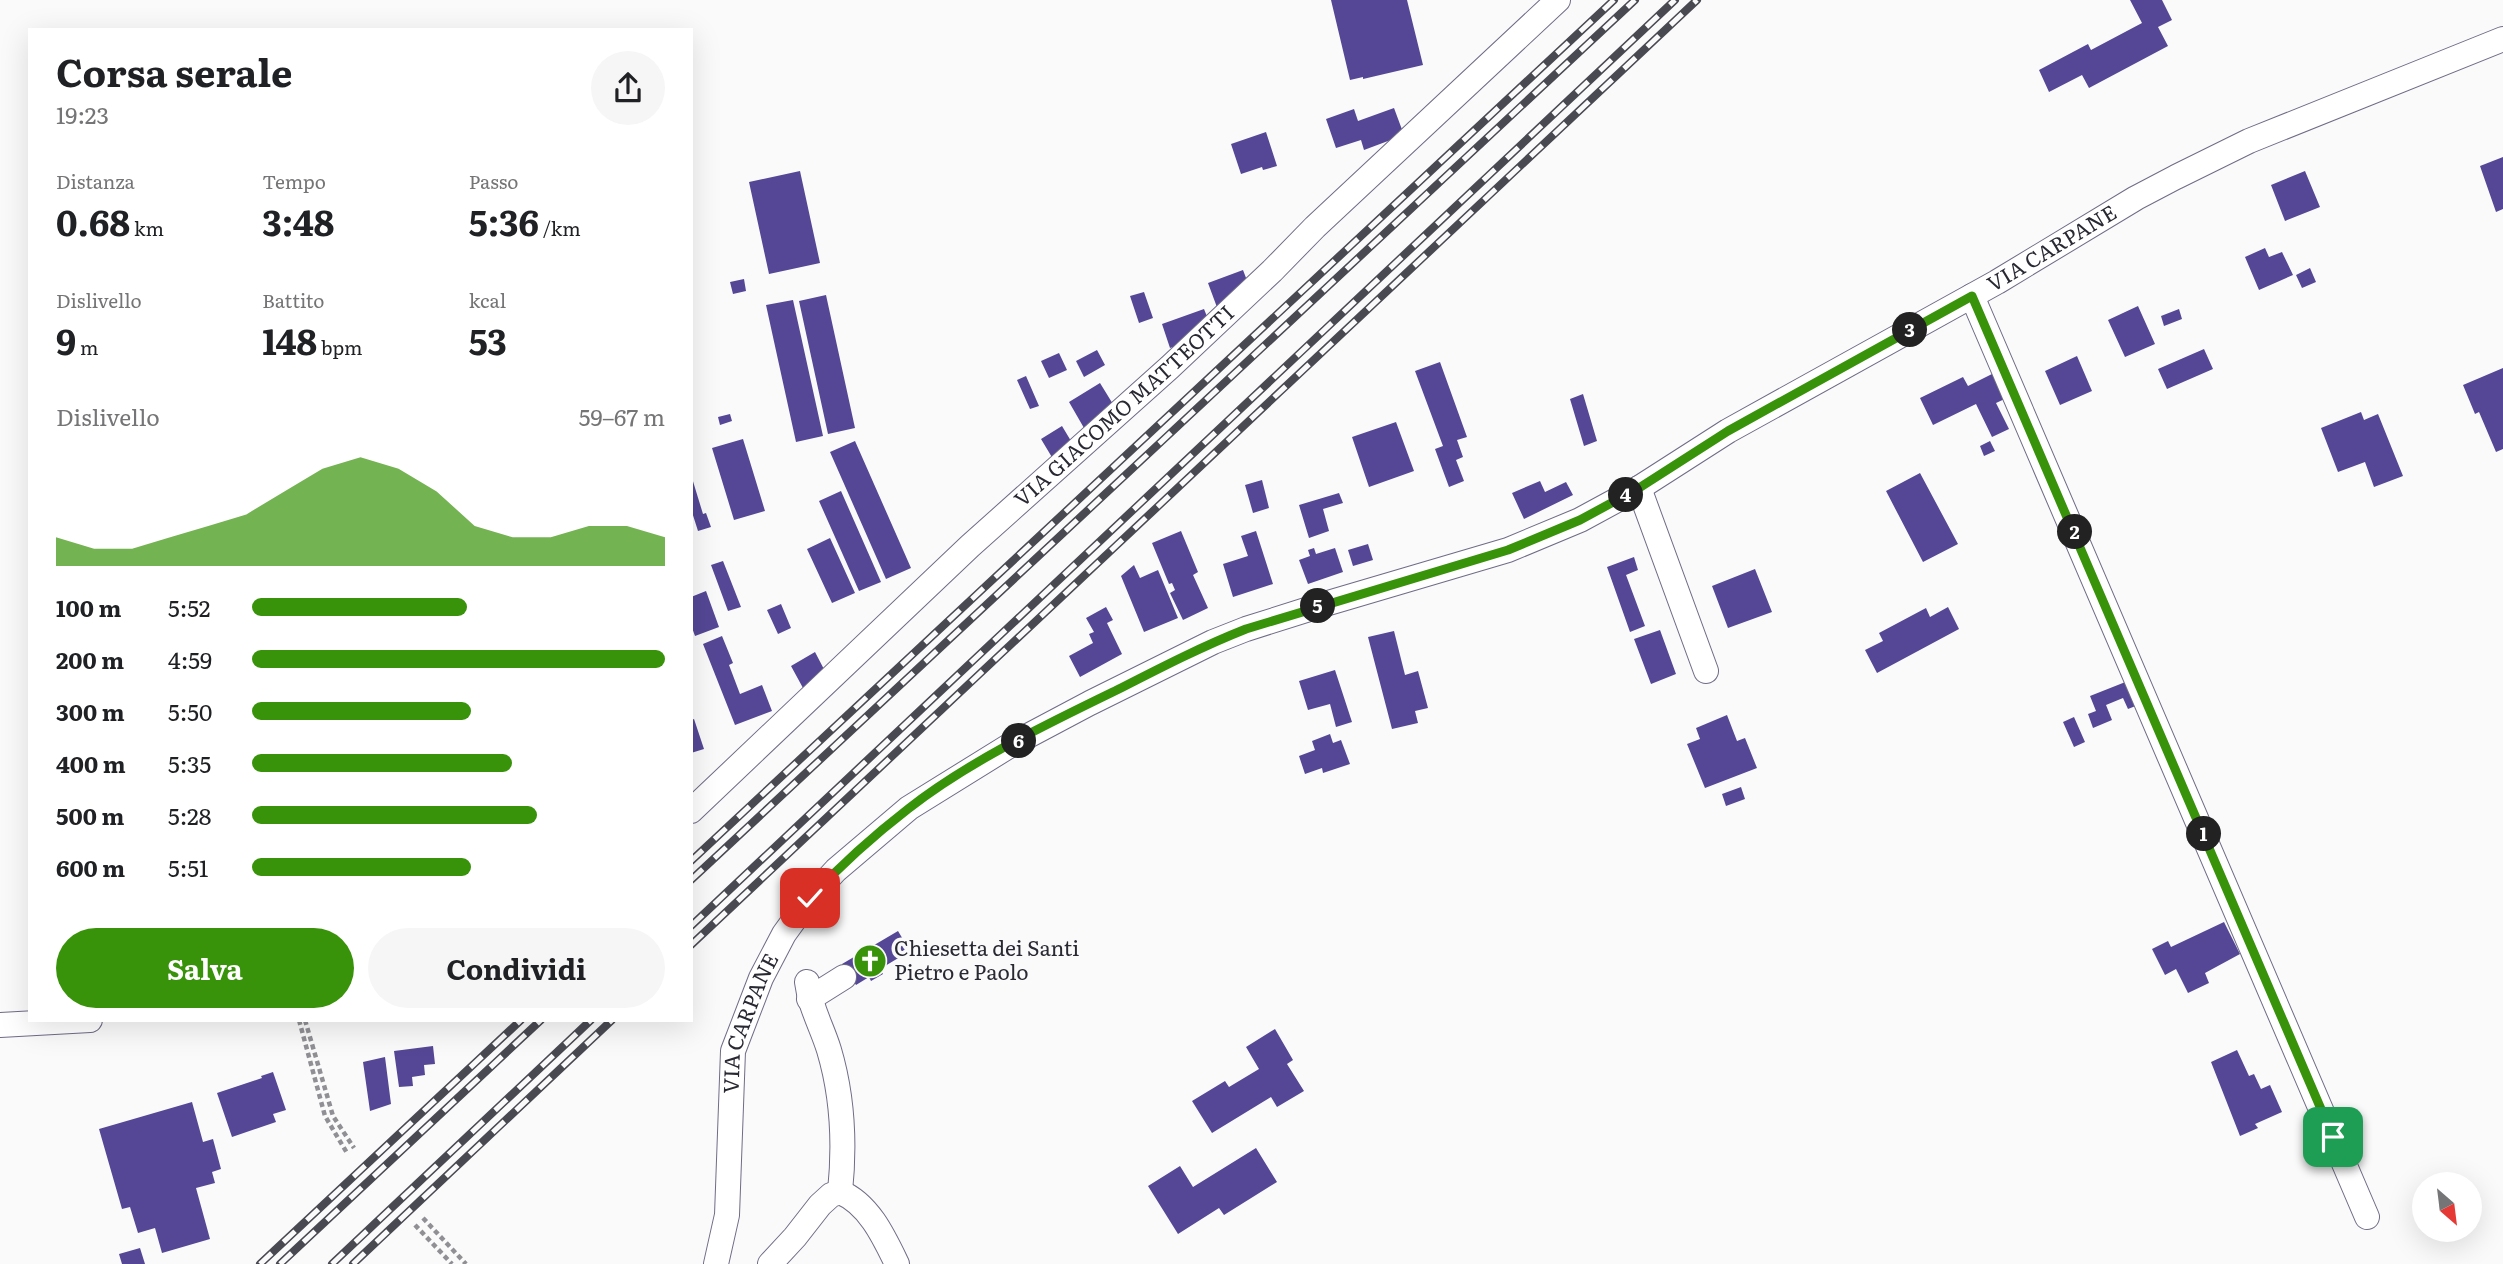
<!DOCTYPE html>
<html lang="it">
<meta charset="utf-8">
<style>
body{margin:0;font-family:Literata,serif;background:#f6f6f6;color:#202124;height:100vh;display:flex;flex-direction:column;font-size:26px;white-space:nowrap}
*{box-sizing:border-box;margin:0}
p{font-size:23px;color:#757577}
.icon{flex:none;width:38px;height:38px;fill:none;stroke:currentColor;stroke-width:2;stroke-linecap:round;stroke-linejoin:round}
.map{position:relative;flex:1;overflow:hidden}
.sheet{position:absolute;left:28px;top:28px;width:665px;height:994px;display:flex;flex-direction:column;background:#fff;border-radius:0px;box-shadow:0 7px 28px #0002}
.sheet>*{flex:none}
.needle{width:46px;rotate:152deg}
.controls{position:absolute;left:2412px;top:1172px;display:grid;gap:14px}
.controls a{display:grid;place-items:center;width:70px;height:70px;border-radius:50%;background:#fff;box-shadow:0 7px 28px #0002;font-size:35px}
.pin{position:absolute;display:grid;place-items:center;width:60px;height:60px;color:#fff;margin:-30px;border-radius:14px;box-shadow:0 4px 10px #0006}
.km{position:absolute;width:35px;height:35px;margin:-18px;border-radius:50%;background:#222;color:#fff;font-size:19px;line-height:35px;text-align:center}
.round{display:grid;place-items:center;flex:none;width:74px;height:74px;border-radius:37px;background:#f6f6f6}
.overview{display:flex;align-items:center;justify-content:space-between;height:119px;padding:0 28px}
h1{font-size:38px;font-weight:700;line-height:52px}
.metrics{display:grid;grid-template-columns:repeat(3,1fr);gap:10px;height:119px;padding:7px 28px}
.metrics div{display:grid;align-content:center}
.metrics b{font-size:35px;font-weight:700}
.metrics small{font-size:19px;font-weight:400}
.metrics p{font-size:19px}
.chart{height:196px;padding:14px 28px}
.chart p{display:flex;justify-content:space-between}
.chart svg{width:100%;height:126px;margin-top:7px;fill:#38930a;opacity:.7}
.cta{display:flex;gap:14px;margin-top:auto;padding:14px 28px}
.cta a{flex:1;height:80px;border-radius:42px;background:#38930a;color:#fff;font-size:28px;font-weight:700;line-height:80px;text-align:center}
.cta a+a{background:#f6f6f6;color:#202124}
ul{padding:0 28px;list-style:none;font-size:23px}
li{display:grid;grid-template-columns:112px 84px 1fr;align-items:center;height:52px}
li i{height:18px;border-radius:9px;background:#38930a}
.map>svg:first-child{display:block}
</style>
<div class="map">
<svg width="2503" height="1264" viewBox="0 0 2503 1264">
<rect width="100%" height="100%" fill="#fafafa"/>
<path fill="#554795" d="M 1331,0 L 1407,0 L 1423,65 L 1363,79 L 1363,77 L 1350,80 Z
M 2130,0 L 2162,0 L 2172,20 L 2158,27 L 2168,46 L 2089,88 L 2082,75 L 2049,92 L 2039,70 L 2088,44 L 2091,50 L 2142,23 Z
M 1394,108 L 1404,135 L 1364,150 L 1361,140 L 1336,148 L 1326,119 L 1354,109 L 1358,121 Z
M 1266,132 L 1277,166 L 1263,170 L 1262,167 L 1241,174 L 1231,144 Z
M 2503,157 L 2503,209 L 2496,212 L 2480,166 Z
M 800,171 L 820,263 L 769,274 L 749,182 Z
M 2305,171 L 2320,207 L 2285,221 L 2271,185 Z
M 2265,248 L 2269,257 L 2282,252 L 2293,275 L 2259,290 L 2245,257 Z
M 2310,268 L 2316,282 L 2302,288 L 2296,275 Z
M 1243,270 L 1251,291 L 1218,310 L 1208,283 Z
M 744,279 L 746,291 L 733,294 L 730,282 Z
M 1144,292 L 1153,318 L 1139,323 L 1130,296 Z
M 826,295 L 855,428 L 828,434 L 799,301 Z
M 793,300 L 823,436 L 796,442 L 766,305 Z
M 2138,306 L 2155,344 L 2125,357 L 2108,320 Z
M 1204,309 L 1210,324 L 1200,338 L 1170,348 L 1162,324 Z
M 2179,309 L 2182,319 L 2164,326 L 2161,316 Z
M 2204,349 L 2213,369 L 2167,389 L 2158,369 Z
M 1097,350 L 1105,365 L 1084,377 L 1076,361 Z
M 1059,353 L 1067,370 L 1049,378 L 1041,361 Z
M 2077,356 L 2092,391 L 2060,405 L 2045,371 Z
M 1440,362 L 1467,437 L 1457,440 L 1463,457 L 1456,460 L 1464,481 L 1449,487 L 1435,449 L 1443,446 L 1415,371 Z
M 2503,368 L 2503,449 L 2496,452 L 2479,412 L 2475,414 L 2463,385 Z
M 1996,372 L 2009,397 L 1996,403 L 2009,429 L 1992,437 L 1976,404 L 1933,425 L 1920,398 L 1963,377 L 1968,386 Z
M 1026,376 L 1039,406 L 1030,409 L 1017,380 Z
M 1100,383 L 1116,409 L 1084,428 L 1069,402 Z
M 1583,394 L 1597,441 L 1584,446 L 1570,399 Z
M 2361,412 L 2364,420 L 2378,414 L 2403,476 L 2374,487 L 2365,462 L 2338,472 L 2321,428 Z
M 730,414 L 732,421 L 720,425 L 718,417 Z
M 1396,422 L 1414,471 L 1369,487 L 1352,437 Z
M 1062,426 L 1074,446 L 1053,459 L 1041,439 Z
M 743,439 L 765,511 L 734,520 L 712,448 Z
M 855,441 L 911,568 L 886,579 L 830,452 Z
M 1990,441 L 1995,451 L 1984,456 L 1980,446 Z
M 1920,473 L 1958,544 L 1923,562 L 1886,491 Z
M 692,478 L 703,514 L 706,513 L 711,527 L 698,531 L 691,509 Z
M 1262,480 L 1269,508 L 1253,513 L 1245,485 Z
M 1540,481 L 1545,492 L 1566,482 L 1573,495 L 1524,519 L 1512,493 Z
M 841,491 L 881,582 L 859,591 L 819,501 Z
M 1339,493 L 1343,503 L 1323,509 L 1329,531 L 1309,538 L 1299,505 Z
M 1181,531 L 1198,572 L 1193,575 L 1208,608 L 1183,620 L 1170,593 L 1175,590 L 1172,583 L 1169,584 L 1152,543 Z
M 1256,531 L 1273,584 L 1233,597 L 1223,564 L 1248,556 L 1241,536 Z
M 830,538 L 855,593 L 832,603 L 807,549 Z
M 1368,544 L 1373,560 L 1353,566 L 1348,550 Z
M 1314,548 L 1316,554 L 1335,548 L 1343,572 L 1308,584 L 1299,560 L 1310,556 L 1308,550 Z
M 1634,557 L 1638,570 L 1626,575 L 1645,626 L 1630,632 L 1607,567 Z
M 723,561 L 741,607 L 728,611 L 711,565 Z
M 1134,565 L 1140,578 L 1158,570 L 1178,618 L 1144,632 L 1121,576 Z
M 1755,569 L 1772,612 L 1728,628 L 1712,586 Z
M 706,591 L 719,627 L 695,636 L 691,625 L 691,597 Z
M 781,604 L 791,628 L 778,634 L 767,610 Z
M 1106,607 L 1113,620 L 1107,623 L 1122,654 L 1080,677 L 1069,656 L 1093,643 L 1089,634 L 1094,632 L 1086,618 Z
M 1948,607 L 1959,629 L 1877,673 L 1865,650 L 1883,641 L 1879,633 L 1926,608 L 1930,617 Z
M 1660,630 L 1676,674 L 1651,684 L 1634,639 Z
M 1394,631 L 1405,675 L 1418,671 L 1428,708 L 1415,711 L 1418,723 L 1392,729 L 1368,637 Z
M 722,636 L 733,663 L 729,665 L 740,694 L 762,685 L 772,711 L 735,725 L 703,644 Z
M 815,652 L 827,675 L 803,688 L 791,666 Z
M 1335,670 L 1352,722 L 1336,727 L 1330,704 L 1308,710 L 1299,681 Z
M 2133,679 L 2143,703 L 2128,709 L 2123,698 L 2106,705 L 2112,720 L 2093,728 L 2088,714 L 2096,711 L 2090,696 Z
M 1727,715 L 1737,741 L 1745,738 L 1757,768 L 1705,788 L 1687,744 L 1700,739 L 1696,728 Z
M 2074,717 L 2085,742 L 2074,747 L 2063,722 Z
M 694,719 L 704,749 L 691,753 L 691,720 Z
M 1330,734 L 1333,743 L 1341,740 L 1350,764 L 1323,773 L 1322,768 L 1305,774 L 1299,756 L 1315,750 L 1312,741 Z
M 1741,787 L 1745,799 L 1726,806 L 1722,794 Z
M 2224,922 L 2240,954 L 2205,973 L 2209,983 L 2188,993 L 2176,969 L 2165,975 L 2152,949 L 2168,941 L 2171,947 Z
M 898,931 L 910,951 L 880,969 L 883,974 L 871,981 L 869,977 L 856,985 L 842,964 Z
M 1275,1029 L 1293,1060 L 1287,1064 L 1304,1091 L 1277,1107 L 1271,1097 L 1212,1133 L 1192,1101 L 1225,1081 L 1229,1087 L 1259,1069 L 1246,1047 Z
M 433,1046 L 435,1064 L 424,1065 L 425,1075 L 412,1077 L 413,1086 L 399,1087 L 394,1051 Z
M 2237,1050 L 2249,1076 L 2254,1074 L 2261,1089 L 2270,1085 L 2282,1112 L 2255,1124 L 2258,1128 L 2240,1136 L 2211,1062 Z
M 385,1057 L 391,1104 L 370,1111 L 363,1062 Z
M 273,1072 L 286,1110 L 273,1114 L 276,1122 L 232,1137 L 217,1093 L 262,1078 L 261,1076 Z
M 192,1102 L 203,1142 L 213,1139 L 221,1169 L 212,1172 L 215,1183 L 196,1188 L 210,1239 L 162,1253 L 155,1228 L 138,1233 L 130,1207 L 122,1209 L 99,1129 Z
M 1256,1148 L 1277,1182 L 1224,1215 L 1219,1208 L 1178,1234 L 1148,1186 L 1180,1166 L 1193,1187 Z
M 140,1248 L 145,1264 L 122,1264 L 119,1254 Z"/>
<g fill="none" stroke-linecap="round" stroke-linejoin="round">
<defs>
<g id="minor">
<path d="M 1972,296 L 2367,1217"/>
<path d="M 1639,488 L 1706,671"/>
<path id="s1" d="M 691,811 L 970,546 L 1170,367 L 1272,271 L 1315,227 L 1558,0"/>
<path d="M 807,982 C 810,1007 822,1027 829,1050 C 843,1097 845,1144 840,1192"/>
<path d="M 809,999 L 844,977"/>
<path d="M 0,1025 L 90,1020"/>
<path d="M 840,1192 C 869,1204 884,1237 897,1264"/>
<path id="s2" d="M 716,1264 L 727,1215 L 733,1051 L 761,978 L 784,934 L 810,898 L 836,870 L 909,808 L 1009,746 L 1090,703 L 1213,642 L 1246,629 L 1325,604 L 1508,550 L 1580,520 L 1639,488 L 1728,431 L 1997,282 L 2136,198 L 2176,177 L 2249,141 L 2503,39"/>
<path d="M 770,1264 L 795,1237 L 820,1205 L 831,1195 L 840,1192"/>
</g>
</defs>
<use href="#minor" stroke="#6f6c86" stroke-width="26"/>
<path stroke="#8f8f94" stroke-width="4.5" stroke-dasharray="5 3.5" stroke-linecap="butt" d="M 299,1020 L 325,1116 L 347,1153
M 305,1020 L 333,1116 L 354,1148
M 423,1218 L 466,1264
M 415,1225 L 452,1264"/>
<use href="#minor" stroke="#fff" stroke-width="24"/>
<defs>
<path id="rail" d="M 691,861 L 1614,0
M 691,880 L 1635,0
M 691,926 L 1675,0
M 691,945 L 1697,0
M 260,1264 L 521,1020
M 280,1264 L 541,1020
M 332,1264 L 591,1020
M 353,1264 L 612,1020"/>
</defs>
<use href="#rail" stroke="#494952" stroke-width="8"/>
<use href="#rail" stroke="#fafafa" stroke-width="5" stroke-dasharray="16" stroke-linecap="butt"/>
</g>
<g fill="none" stroke-linecap="round" stroke-linejoin="round">
<defs>
<path id="route" d="M 810,898 C 840,866 873,836 908,809 C 969,761 1051,722 1121,688 C 1162,667 1203,646 1246,629 L 1508,550 L 1580,520 L 1639,488 L 1728,431 L 1972,296 L 2333,1137"/>
</defs>
<use href="#route" stroke="#fff" stroke-width="14"/>
<use href="#route" stroke="#38930a" stroke-width="9"/>
</g>
<defs>
<symbol id="church-disc" viewBox="-11 -11 22 22"><circle r="9.5" fill="#38930a" stroke="#fafafa"/><path d="M-1.2-6h2.4v3.5h3.3v2.4h-3.3V6h-2.4V-.1h-3.3v-2.4h3.3Z" fill="#fff"/></symbol>
</defs>
<g fill-rule="evenodd">
<use href="#church-disc" x="851" y="942" width="38" height="38"/>
</g>
<g text-anchor="middle" stroke-width="7" stroke-linejoin="round" paint-order="stroke">
<g font-size="21" fill="#292933" stroke="#fafafa">
<text dy="7" stroke="none"><textPath href="#s2" startOffset="1799">VIA CARPANE</textPath></text>
<text dy="7" stroke="none"><textPath href="#s1" startOffset="593">VIA GIACOMO MATTEOTTI</textPath></text>
<text dy="7" stroke="none"><textPath href="#s2" startOffset="245">VIA CARPANE</textPath></text>
</g>
<g font-size="21" fill="#292933" stroke="#fafafa" text-anchor="start">
<text x="894" y="956">Chiesetta dei Santi<tspan x="894" dy="24">Pietro e Paolo</tspan></text>
</g>
</g>
</svg>
<div class="controls">
<a><svg class="needle" viewBox="-14 -14 28 28"><path d="M0-13l5 13h-10z" fill="#e53935"/><path d="M0 13l5-13h-10z" fill="#757577"/></svg></a>
</div>
<div class="pin" style="left:2333px;top:1137px;background:#1e9e55"><svg class="icon" aria-label="arrive" viewBox="0 0 24 24"><path d="M6 21V4h12l-3 4 3 4H6"/></svg></div>
<div class="pin" style="left:810px;top:898px;background:#d93025"><svg class="icon" aria-label="check" viewBox="0 0 24 24"><path d="M5 12l5 5 9-10"/></svg></div>
<b class="km" style="left:2204px;top:834px">1</b>
<b class="km" style="left:2075px;top:532px">2</b>
<b class="km" style="left:1910px;top:330px">3</b>
<b class="km" style="left:1626px;top:495px">4</b>
<b class="km" style="left:1318px;top:606px">5</b>
<b class="km" style="left:1019px;top:741px">6</b>
<section class="sheet">
<div class="overview"><div><h1>Corsa serale</h1><p>19:23</p></div><a class="round"><svg class="icon" aria-label="share" viewBox="0 0 24 24"><path d="M12 15V3M7 8l5-5 5 5M5 13v7h14v-7"/></svg></a></div>
<div class="metrics">
<div><p>Distanza</p><b>0.68<small> km</small></b></div>
<div><p>Tempo</p><b>3:48</b></div>
<div><p>Passo</p><b>5:36<small> /km</small></b></div>
</div>
<div class="metrics">
<div><p>Dislivello</p><b>9<small> m</small></b></div>
<div><p>Battito</p><b>148<small> bpm</small></b></div>
<div><p>kcal</p><b>53</b></div>
</div>
<div class="chart"><p><span>Dislivello</span>59–67 m</p>
<svg viewBox="0 0 160 44" preserveAspectRatio="none"><path d="M0 44V34L10 38L20 38L30 34L40 30L50 26L60 18L70 10L80 6L90 10L100 18L110 30L120 34L130 34L140 30L150 30L160 34V44z"/></svg>
</div>
<ul>
<li><b>100 m</b>5:52<i style="width:52%"></i></li>
<li><b>200 m</b>4:59<i style="width:100%"></i></li>
<li><b>300 m</b>5:50<i style="width:53%"></i></li>
<li><b>400 m</b>5:35<i style="width:63%"></i></li>
<li><b>500 m</b>5:28<i style="width:69%"></i></li>
<li><b>600 m</b>5:51<i style="width:53%"></i></li>
</ul>
<div class="cta"><a>Salva</a><a>Condividi</a></div>
</section>
</div>
